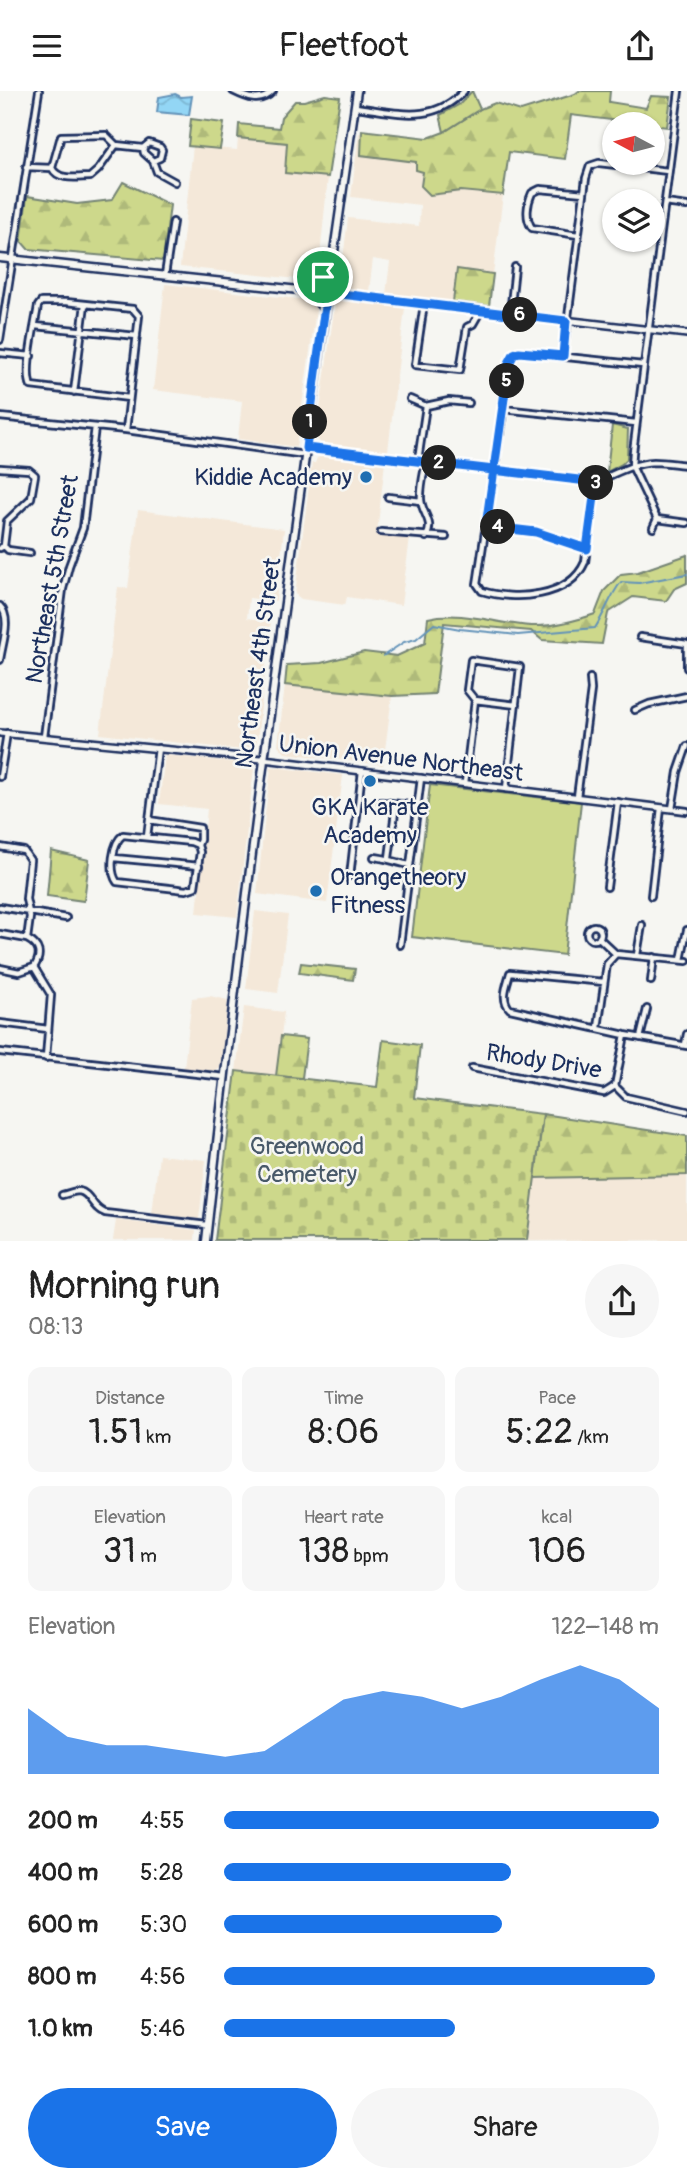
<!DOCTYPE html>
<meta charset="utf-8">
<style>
body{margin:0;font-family:Pangolin,sans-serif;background:#f6f6f6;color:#222;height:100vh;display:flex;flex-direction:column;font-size:26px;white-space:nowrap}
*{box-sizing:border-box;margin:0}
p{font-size:23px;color:#767676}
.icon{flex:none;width:38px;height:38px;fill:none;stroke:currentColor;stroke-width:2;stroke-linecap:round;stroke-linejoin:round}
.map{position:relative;height:1150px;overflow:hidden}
.details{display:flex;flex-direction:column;background:#fff;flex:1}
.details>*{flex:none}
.needle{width:46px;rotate:277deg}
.controls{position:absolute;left:602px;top:21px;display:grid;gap:14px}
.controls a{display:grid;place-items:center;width:63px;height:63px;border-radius:50%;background:#fff;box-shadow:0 2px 5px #0004;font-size:35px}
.pin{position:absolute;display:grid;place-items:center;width:60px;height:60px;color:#fff;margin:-30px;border:4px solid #fff;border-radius:50%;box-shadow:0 2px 7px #0007}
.km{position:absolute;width:35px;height:35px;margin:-18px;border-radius:50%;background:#222;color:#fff;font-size:19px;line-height:35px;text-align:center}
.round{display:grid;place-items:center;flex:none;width:74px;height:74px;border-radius:37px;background:#f6f6f6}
.summary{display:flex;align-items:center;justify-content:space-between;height:119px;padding:0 28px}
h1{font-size:38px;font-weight:600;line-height:52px}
.metrics{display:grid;grid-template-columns:repeat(3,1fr);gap:10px;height:119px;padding:7px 28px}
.metrics div{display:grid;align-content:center;border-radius:14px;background:#f6f6f6;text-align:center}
.metrics b{font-size:35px;font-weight:600}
.metrics small{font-size:19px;font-weight:400}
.metrics p{font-size:19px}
.chart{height:196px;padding:14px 28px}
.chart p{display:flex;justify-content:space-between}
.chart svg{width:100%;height:126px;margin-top:7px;fill:#1a73e8;opacity:.7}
.action{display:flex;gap:14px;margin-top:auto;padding:14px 28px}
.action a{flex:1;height:80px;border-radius:42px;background:#1a73e8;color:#fff;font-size:28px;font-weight:600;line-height:80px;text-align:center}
.action a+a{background:#f6f6f6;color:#222}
ul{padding:0 28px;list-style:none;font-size:23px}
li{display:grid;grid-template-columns:112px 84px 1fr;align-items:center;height:52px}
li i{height:18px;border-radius:9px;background:#1a73e8}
header{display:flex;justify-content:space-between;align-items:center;height:91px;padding:0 28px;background:#fff;font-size:32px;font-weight:600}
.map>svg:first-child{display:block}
</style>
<header><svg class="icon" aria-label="menu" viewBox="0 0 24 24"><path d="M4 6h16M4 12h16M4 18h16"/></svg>Fleetfoot<svg class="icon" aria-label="share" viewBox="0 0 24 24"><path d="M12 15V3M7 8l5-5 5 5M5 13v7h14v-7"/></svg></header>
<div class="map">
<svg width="687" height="1150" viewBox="0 0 687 1150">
<defs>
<pattern id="forest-firs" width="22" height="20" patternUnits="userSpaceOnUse" patternTransform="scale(1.75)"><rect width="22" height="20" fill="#cdd88b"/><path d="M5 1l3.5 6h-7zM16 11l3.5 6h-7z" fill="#afba7a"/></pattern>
<pattern id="cemetery-stones" width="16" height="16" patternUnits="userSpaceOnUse" patternTransform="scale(1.75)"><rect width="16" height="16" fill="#cdd88b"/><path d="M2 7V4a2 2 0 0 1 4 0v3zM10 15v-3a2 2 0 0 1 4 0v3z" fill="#afba7a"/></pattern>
<pattern id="water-waves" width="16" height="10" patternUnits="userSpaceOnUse" patternTransform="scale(1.75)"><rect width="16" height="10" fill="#93d6f5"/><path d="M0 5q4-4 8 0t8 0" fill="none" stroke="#7eb8d4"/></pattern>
</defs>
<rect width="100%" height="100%" fill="#f6f6f2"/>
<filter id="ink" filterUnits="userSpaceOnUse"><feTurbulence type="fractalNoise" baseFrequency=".0143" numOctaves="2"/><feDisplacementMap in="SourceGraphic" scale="14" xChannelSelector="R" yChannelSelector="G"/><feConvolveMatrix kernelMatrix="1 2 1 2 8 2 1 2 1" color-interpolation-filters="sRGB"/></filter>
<g filter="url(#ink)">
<path fill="#f4e8d9" d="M 359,42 L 427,49 L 422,95 L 503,104 L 493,183 L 457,178 L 453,211 L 386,203 L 390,171 L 373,168 L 369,200 L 343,196 L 340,193 L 348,127 L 419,135 L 420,114 L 351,106 Z
M 238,47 L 288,52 L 285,82 L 328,86 L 319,175 L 308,189 L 180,176 L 193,55 L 237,59 Z
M 165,193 L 307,209 L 314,213 L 316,219 L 296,356 L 238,348 L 242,310 L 153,299 Z
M 342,207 L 405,217 L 388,360 L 320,352 L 316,346 L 335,213 Z
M 323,365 L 385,371 L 377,442 L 410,447 L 401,514 L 347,506 L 345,514 L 301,508 L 295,503 L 312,372 L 315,372 L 317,367 Z
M 138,419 L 284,438 L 276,510 L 249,507 L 247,527 L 271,530 L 256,658 L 252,660 L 100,643 L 118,496 L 128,497 Z
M 285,594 L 392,605 L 383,674 L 285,662 L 278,654 Z
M 165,664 L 252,673 L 254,677 L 237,826 L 197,822 L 207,718 L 159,713 Z
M 273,676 L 343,684 L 327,812 L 257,803 L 265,724 L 271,677 Z
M 255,820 L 288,824 L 278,902 L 246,898 Z
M 210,905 L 228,909 L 220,977 L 215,981 L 184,977 L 192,907 Z
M 244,916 L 284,921 L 276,985 L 236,980 Z
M 543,1023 L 687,1045 L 687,1149 L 527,1150 Z
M 159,1064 L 206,1069 L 199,1128 L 152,1123 Z
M 116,1129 L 196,1139 L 195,1149 L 113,1149 Z"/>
<path fill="url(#forest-firs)" stroke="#748474" stroke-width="2" d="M 579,0 L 610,0 L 609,11 L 646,17 L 651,5 L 671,6 L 667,36 L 571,24 L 565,68 L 509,61 L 503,104 L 461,100 L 430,104 L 421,95 L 423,81 L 416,79 L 416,71 L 361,64 L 362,39 L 428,47 L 444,41 L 480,18 L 495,12 L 521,20 L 575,3 Z
M 325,4 L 340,6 L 328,86 L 285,82 L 287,52 L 238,47 L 239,33 L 279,37 L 281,26 L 295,10 L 304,10 Z
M 191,28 L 224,32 L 220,58 L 188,55 Z
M 123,91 L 170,114 L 163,170 L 28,158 L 21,150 L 27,105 L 77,113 L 112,109 Z
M 457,178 L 493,183 L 489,215 L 453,211 Z
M 687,464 L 687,492 L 674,498 L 666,510 L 633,506 L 608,522 L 602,553 L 542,549 L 531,540 L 444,532 L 435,603 L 392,605 L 285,594 L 287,574 L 321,572 L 364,561 L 397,565 L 425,552 L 428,527 C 462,519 497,533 531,535 C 553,536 575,530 595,523 L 604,500 L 621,483 L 638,481 Z
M 51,760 L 89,769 L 84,810 L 47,805 Z
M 301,872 L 355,878 L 353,889 L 299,882 Z
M 281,945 L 307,948 L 302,987 L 276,985 Z
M 543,1023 L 687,1045 L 687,1084 L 535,1087 Z"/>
<path fill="url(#cemetery-stones)" stroke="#748474" stroke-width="2" d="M 383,949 L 420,954 L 414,1007 L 543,1023 L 527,1149 L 215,1149 L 236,980 L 377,996 Z"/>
<path fill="#cdd88b" stroke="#748474" stroke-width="2" d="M 472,0 L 480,18 L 444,41 L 440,24 L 460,13 Z
M 612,334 L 628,338 L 627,368 L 622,373 L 607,381 Z
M 430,694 L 581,711 L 564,864 L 412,846 Z"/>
<path fill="url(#water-waves)" stroke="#6393b9" stroke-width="2" d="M 175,3 L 181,6 L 192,5 L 189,24 L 157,21 L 159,6 Z"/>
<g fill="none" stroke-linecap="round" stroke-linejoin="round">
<path stroke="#6393b9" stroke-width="2" d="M 383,565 L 404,551 L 416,548 L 434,533 L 460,538 L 518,544 L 595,537 C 605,522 610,505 621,491 L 639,492 L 687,483"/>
<defs>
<path id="minor" d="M 233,0 C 247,7 261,13 273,0
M 355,16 C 397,21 432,34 464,0
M 143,57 L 149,52 L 160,56 L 162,59 L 160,67 L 153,70 L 157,81 L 175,91
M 26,76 L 52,77
M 52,77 L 61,45 L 106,44 L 116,54 L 143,57 L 144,62 L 153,70
M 52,77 C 58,90 78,86 90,86 L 98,79 L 116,54
M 665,112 L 687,115
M 578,144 L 532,137 C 525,127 527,113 532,102 L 540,98 L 584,102
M 165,184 L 173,131
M 424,213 L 415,274 L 460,279 L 467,236 L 473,233 L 481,219
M 510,223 L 515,176
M 35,235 L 137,245
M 0,249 L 39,0
M 0,262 L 31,265
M 563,265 L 586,87 L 590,75 L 599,72 L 668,80
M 74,301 L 85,213
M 410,308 L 426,315 L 449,310 L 469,312
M 503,318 L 636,332
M 0,326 L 126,339 L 305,364
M 126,339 L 139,225 L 133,218 L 66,211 L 41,211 L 38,215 C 35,234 24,280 31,295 L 129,307
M 306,357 L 596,391 C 614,383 633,372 654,371 C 665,371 676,373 687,374
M 418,369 L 426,315
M 426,370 C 424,382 420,397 421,409 C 422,423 435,431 426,446
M 0,377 L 29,379 L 35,384 L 31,407 L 7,430 L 4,455
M 596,391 L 585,471 C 570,507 514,510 482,500 L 477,493 L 478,487 L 511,267 L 519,261 L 643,274
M 388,406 L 421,410
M 657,428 L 687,432
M 486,435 L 536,441 L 587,458
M 653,437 L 657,428 L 632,375 L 633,361 L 679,0
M 381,441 L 446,446
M 0,457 L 4,455 L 8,459 L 30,462
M 0,515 C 12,527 2,553 0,569
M 640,546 L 687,553
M 687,555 L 687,577
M 475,609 L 516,614
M 635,619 L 649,613 L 687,605
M 44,646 L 63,498 L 69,475 L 83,437 L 95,336
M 687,655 L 678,681 L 672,718 L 687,720
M 0,686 L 7,642
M 465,692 L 475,609 L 467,599 L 471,569 L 520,576 L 506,698
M 577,706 L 591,599 L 590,587
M 381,711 L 418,715
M 149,729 L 200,737 L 200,749 L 198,754 L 200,761 L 195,796 L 186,799 L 117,791 C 109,780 112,752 123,744 L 191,751 L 198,754
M 147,746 L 158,657
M 0,756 L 24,760 L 30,769 L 26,808 L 30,826 L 27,848 C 40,855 42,864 34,876 L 51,904 L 46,967
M 374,766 C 387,767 397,772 410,774
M 114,767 L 199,775
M 389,767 L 396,713
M 350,785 L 362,680
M 607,796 L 618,711
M 651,805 L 661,717
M 0,816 L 66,827
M587 842a7 7 0 1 1 14 0a7 7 0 1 1-14 0Z
M 0,843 L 27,848
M 599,847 L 616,863
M 400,854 L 421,687
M 616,863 L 687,870
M 637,864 L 642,834
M 681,869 L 687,839
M 0,877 L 19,881 L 34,876
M 651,890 L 654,866
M 604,891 L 510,882 C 507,894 500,908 510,918 L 625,944 L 687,955
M 0,932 L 48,938
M 598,937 L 607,873 L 616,863
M 640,947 L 647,918
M 685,954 L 687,943
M 0,961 L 225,986
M 472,977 L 604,1002 L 615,995 L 626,1006 L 687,1020
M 615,995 L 625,944
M 62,1104 C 68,1103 73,1100 79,1100 C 91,1102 91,1117 105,1122 L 207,1134"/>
<path id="tertiary" d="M 327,202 L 687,243
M 0,642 L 272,669 L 672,718"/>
<path id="secondary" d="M 0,167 L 327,202
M 302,198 L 330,182
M 302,200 L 315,208 L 325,219
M 206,1150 C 248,765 302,382 357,0"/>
</defs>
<use href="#minor" stroke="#1b2f5e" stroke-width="10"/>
<use href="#tertiary" stroke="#1b2f5e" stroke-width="10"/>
<use href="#secondary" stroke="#1b2f5e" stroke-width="11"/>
<use href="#minor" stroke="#f6f6f2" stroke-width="4.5"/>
<use href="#tertiary" stroke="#f6f6f2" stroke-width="5"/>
<use href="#secondary" stroke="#f6f6f2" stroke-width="6"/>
</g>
</g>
<g fill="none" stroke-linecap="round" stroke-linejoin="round" filter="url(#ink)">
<defs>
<path id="route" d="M 323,186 L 330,182 C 321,240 314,298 306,357 L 596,391 L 587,458 L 536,441 L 486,435 L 509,272 L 514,263 L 519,261 L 563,265 L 566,230 L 341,203 L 300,199 L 323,186"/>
</defs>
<use href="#route" stroke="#fff" stroke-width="14"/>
<use href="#route" stroke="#1a73e8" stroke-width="9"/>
</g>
<g fill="#1f6fb2" stroke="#f6f6f2" stroke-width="2.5">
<circle cx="366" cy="386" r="7"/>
<circle cx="370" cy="690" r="7"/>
<circle cx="316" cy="800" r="7"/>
</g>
<g text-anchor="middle" stroke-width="5" stroke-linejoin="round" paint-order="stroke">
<g font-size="24" fill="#1b2f5e" stroke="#f6f6f2" text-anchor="end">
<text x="352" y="394">Kiddie Academy</text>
<text x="370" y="724" text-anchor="middle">GKA Karate<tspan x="370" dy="28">Academy</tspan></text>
<text x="330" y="794" text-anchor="start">Orangetheory<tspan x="330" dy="28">Fitness</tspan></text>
</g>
<g font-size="24" fill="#1b2f5e" stroke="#f6f6f2">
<text transform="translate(52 488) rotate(-80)" y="8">Northeast 5th Street</text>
<text transform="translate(258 572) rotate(-82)" y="8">Northeast 4th Street</text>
<text transform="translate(401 667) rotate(7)" y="8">Union Avenue Northeast</text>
<text transform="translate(544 970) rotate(9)" y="8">Rhody Drive</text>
</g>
<g font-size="24" fill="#485969" stroke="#f6f6f2">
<text x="307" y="1063">Greenwood<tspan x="307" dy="28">Cemetery</tspan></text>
</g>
</g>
</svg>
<div class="controls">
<a><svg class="needle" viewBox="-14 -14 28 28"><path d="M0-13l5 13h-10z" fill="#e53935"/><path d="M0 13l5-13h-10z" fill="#767676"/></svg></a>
<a><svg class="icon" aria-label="layers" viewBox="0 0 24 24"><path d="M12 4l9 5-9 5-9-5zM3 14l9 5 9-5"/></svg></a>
</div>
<div class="pin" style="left:323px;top:186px;background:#1e9e55"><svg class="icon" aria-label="arrive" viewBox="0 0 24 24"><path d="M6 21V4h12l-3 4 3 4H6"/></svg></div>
<b class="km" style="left:310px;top:331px">1</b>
<b class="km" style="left:439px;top:372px">2</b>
<b class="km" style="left:596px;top:392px">3</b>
<b class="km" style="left:498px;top:436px">4</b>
<b class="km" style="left:507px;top:290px">5</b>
<b class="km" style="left:520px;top:224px">6</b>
</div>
<section class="details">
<div class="summary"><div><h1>Morning run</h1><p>08:13</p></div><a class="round"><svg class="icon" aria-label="share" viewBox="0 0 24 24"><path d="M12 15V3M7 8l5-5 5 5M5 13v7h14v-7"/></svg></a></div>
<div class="metrics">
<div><p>Distance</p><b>1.51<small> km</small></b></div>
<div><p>Time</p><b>8:06</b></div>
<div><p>Pace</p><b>5:22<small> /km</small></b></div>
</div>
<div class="metrics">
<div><p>Elevation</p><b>31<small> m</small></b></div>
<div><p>Heart rate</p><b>138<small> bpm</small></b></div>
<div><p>kcal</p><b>106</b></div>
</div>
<div class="chart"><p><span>Elevation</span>122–148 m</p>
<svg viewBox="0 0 160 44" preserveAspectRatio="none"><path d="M0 44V21L10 31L20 34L30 34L40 36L50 38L60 36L70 27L80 18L90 15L100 17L110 21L120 17L130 11L140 6L150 11L160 21V44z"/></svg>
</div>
<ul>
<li><b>200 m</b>4:55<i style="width:100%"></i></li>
<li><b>400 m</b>5:28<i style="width:66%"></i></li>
<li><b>600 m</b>5:30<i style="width:64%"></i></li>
<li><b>800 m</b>4:56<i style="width:99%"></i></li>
<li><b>1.0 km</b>5:46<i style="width:53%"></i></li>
</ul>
<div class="action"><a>Save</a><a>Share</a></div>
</section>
